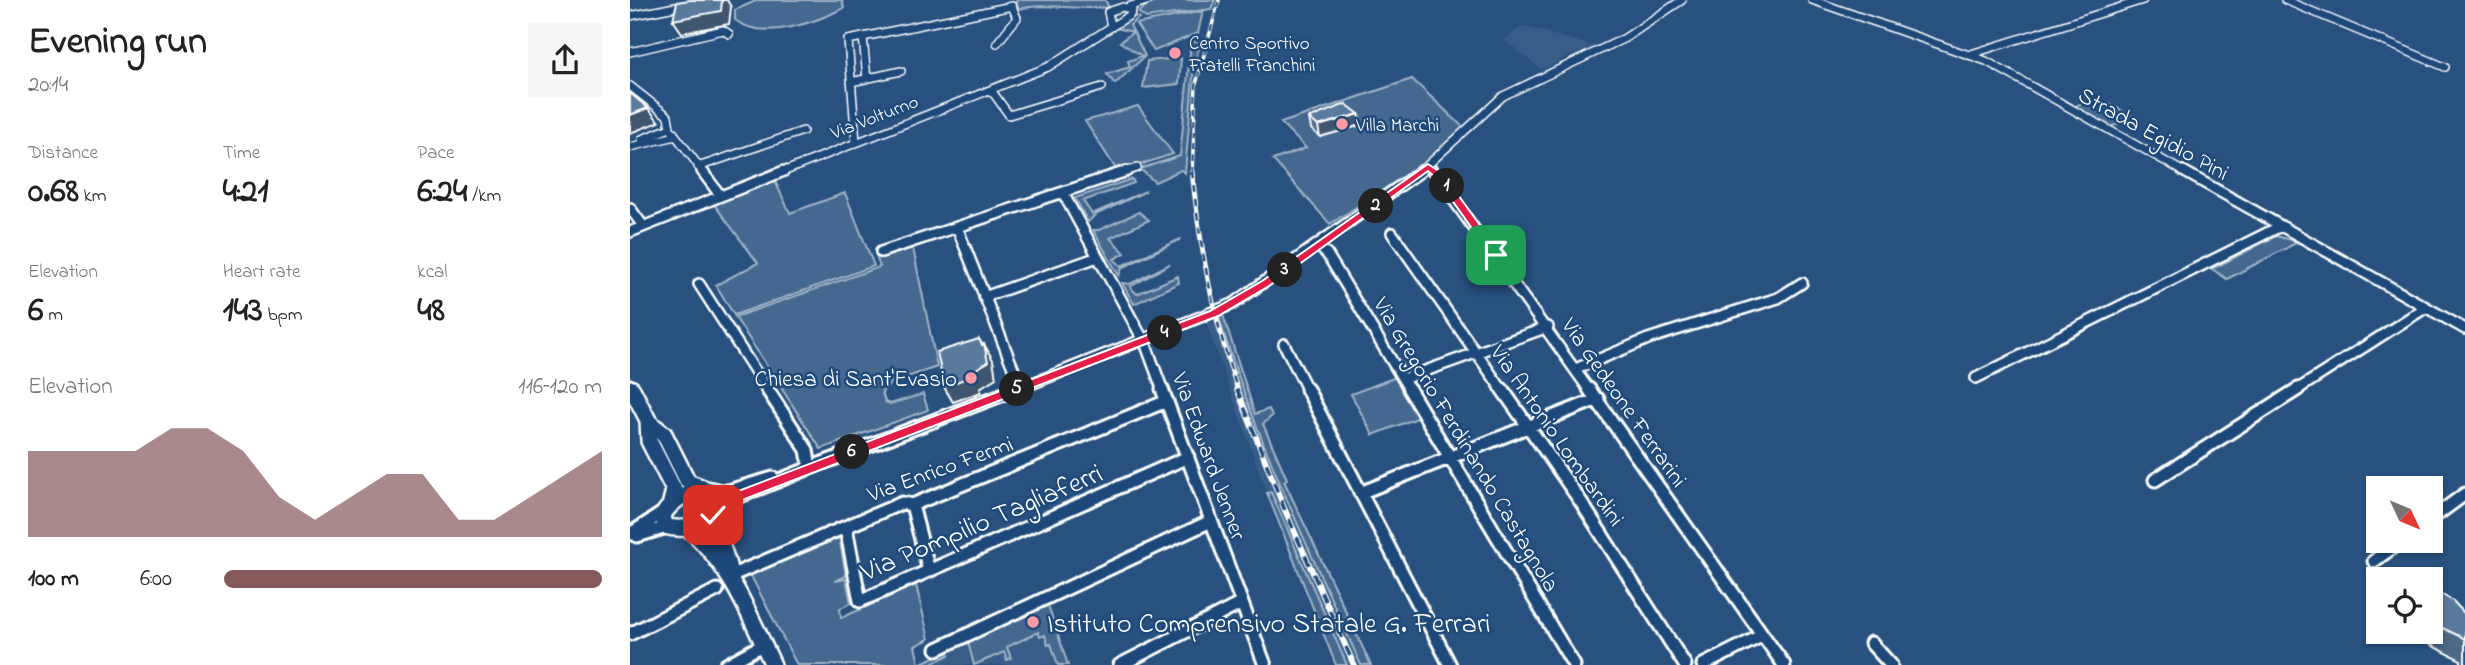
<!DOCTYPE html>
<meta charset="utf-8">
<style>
body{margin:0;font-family:"Indie Flower",sans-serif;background:#f6f6f6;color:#222;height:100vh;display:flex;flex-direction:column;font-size:26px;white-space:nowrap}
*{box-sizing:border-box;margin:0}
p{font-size:23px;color:#767676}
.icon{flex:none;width:38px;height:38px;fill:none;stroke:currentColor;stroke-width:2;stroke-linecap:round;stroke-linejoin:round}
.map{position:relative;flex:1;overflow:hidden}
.side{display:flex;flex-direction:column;background:#fff;width:630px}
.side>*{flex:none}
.needle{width:46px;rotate:134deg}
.controls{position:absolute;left:1736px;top:476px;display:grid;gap:14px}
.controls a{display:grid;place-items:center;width:77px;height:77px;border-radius:0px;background:#fff;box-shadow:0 2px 5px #0004;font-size:35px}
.pin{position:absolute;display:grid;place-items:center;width:60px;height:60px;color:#fff;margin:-30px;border-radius:14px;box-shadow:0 4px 10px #0006}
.km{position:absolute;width:35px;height:35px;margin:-18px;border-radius:50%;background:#222;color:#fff;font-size:19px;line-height:35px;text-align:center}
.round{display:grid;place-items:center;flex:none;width:74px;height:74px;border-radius:0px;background:#f6f6f6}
.overview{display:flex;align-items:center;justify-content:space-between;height:119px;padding:0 28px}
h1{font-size:38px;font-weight:700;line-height:52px}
.figures{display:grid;grid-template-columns:repeat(3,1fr);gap:10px;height:119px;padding:7px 28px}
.figures div{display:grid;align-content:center}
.figures b{font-size:35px;font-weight:700}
.figures small{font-size:19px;font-weight:400}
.figures p{font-size:19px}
.chart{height:196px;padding:14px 28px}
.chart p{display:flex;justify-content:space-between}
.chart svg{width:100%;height:126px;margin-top:7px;fill:#85585c;opacity:.7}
ul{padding:0 28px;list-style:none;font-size:23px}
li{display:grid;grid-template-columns:112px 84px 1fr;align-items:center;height:52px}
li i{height:18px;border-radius:9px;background:#85585c}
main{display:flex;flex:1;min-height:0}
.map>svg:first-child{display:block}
</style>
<main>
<section class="side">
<div class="overview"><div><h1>Evening run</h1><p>20:14</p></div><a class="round"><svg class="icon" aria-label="share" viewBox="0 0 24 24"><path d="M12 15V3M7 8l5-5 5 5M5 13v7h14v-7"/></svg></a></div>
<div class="figures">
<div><p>Distance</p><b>0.68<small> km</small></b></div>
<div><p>Time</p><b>4:21</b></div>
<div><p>Pace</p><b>6:24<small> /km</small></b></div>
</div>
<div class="figures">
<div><p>Elevation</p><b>6<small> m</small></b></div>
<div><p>Heart rate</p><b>143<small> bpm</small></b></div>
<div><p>kcal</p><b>48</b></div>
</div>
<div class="chart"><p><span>Elevation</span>116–120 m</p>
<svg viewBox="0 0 160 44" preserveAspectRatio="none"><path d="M0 44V14L10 14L20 14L30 14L40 6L50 6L60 14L70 30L80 38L90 30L100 22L110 22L120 38L130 38L140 30L150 22L160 14V44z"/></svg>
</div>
<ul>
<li><b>100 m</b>6:00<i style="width:100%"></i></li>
</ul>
</section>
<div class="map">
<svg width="1835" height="665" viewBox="0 0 1835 665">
<rect width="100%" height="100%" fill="#28517f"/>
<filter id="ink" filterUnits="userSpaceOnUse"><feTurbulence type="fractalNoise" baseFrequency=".0143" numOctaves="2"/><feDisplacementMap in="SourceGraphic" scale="14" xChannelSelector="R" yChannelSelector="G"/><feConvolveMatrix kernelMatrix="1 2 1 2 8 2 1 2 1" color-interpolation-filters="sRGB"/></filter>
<g filter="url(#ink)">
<path fill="#375d88" d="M 893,26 L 966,47 L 939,56 L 912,70 L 874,40 Z
M 589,317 L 635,450 L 731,665 L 717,665 L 641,492 L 637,493 L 576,323 Z
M 418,605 L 438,665 L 243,665 L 290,665 Z"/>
<path fill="#446890" stroke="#a2b4c8" stroke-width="2" d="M 128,0 L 212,0 L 214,8 C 186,22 133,42 105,20 L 105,10 Z
M 386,0 L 475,0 L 479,7 C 448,11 418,2 389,9 Z
M 525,0 L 585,0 L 581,9 L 516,18 L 508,12 Z
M 573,11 L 568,33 L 524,51 L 506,24 Z
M 504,16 L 509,18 L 500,25 L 515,56 L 485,84 L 477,74 L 500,67 L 498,61 L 512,56 L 490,42 L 503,32 L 486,28 Z
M 571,41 L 564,65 L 555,173 L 551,170 L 525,182 L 510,169 L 550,156 L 561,42 Z
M 551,58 L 549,84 L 513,88 L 517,61 Z
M 782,79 L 834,128 L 799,160 L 700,224 L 643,160 L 676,148 L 651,123 Z
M 1457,101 L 1479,104 L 1504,117 L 1481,127 L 1443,107 Z
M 508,106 L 543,154 L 488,172 L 455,121 Z
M 144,179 L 160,213 L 215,193 L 244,266 L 104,315 L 86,285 L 128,263 L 83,203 Z
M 502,179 L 504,183 L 453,201 L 462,214 L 516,191 L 465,215 L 458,222 L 445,198 Z
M 509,212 L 519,220 L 480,238 L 495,253 L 484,259 L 491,266 L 551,239 L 492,268 L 489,276 L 463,230 L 469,230 Z
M 1646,236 L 1668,242 L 1597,279 L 1582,269 Z
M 283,248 L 307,367 L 262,382 L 252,392 L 255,402 L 260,404 L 293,394 L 298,410 L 191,449 L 105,317 L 250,267 L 247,259 Z
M 540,264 L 500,287 L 507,294 L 548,276 L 549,283 L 504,304 L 492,283 L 500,284 Z
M 593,315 L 625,414 L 639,409 L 642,416 L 633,424 L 657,479 L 654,481 L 741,665 L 731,665 C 680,551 625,438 589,317 Z
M 766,377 L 790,417 L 743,435 L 721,394 Z
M 641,492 L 717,665 L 706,665 L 637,493 Z
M 209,537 L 216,576 L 205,581 L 216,579 L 221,603 L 210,608 L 211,618 L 286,585 L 299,639 L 285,646 L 289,664 L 318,651 L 319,655 L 298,665 L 167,665 L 120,574 Z
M 418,605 L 438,665 L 428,665 L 421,644 L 418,645 L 415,635 L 410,637 L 408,632 L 377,647 L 381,658 L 377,660 L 374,652 L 344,665 L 338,642 Z"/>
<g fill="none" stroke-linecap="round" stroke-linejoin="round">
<defs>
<path id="minor-far2" d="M 1182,0 L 1356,61 L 1556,173
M 1655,0 L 1815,67
M 498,7 L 520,0
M 0,16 L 50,6
M 0,52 L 93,30 L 99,34
M 1341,54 L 1513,0
M 237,79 L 233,37 L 382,6 L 387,18 L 367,43
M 221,82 L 271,71
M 0,86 L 38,116 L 40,128 L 74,173
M 358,91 L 364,94 L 379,115 L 472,87
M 12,139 L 40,128
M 226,142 L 218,40 L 233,37
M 0,147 L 46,136
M 68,167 L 173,131
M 798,167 L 805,173
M 150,173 L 418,67 L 500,15 L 502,10 L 493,7 L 478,12 L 481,27
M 492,173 L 507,168
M 789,173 L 873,96 L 995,38 L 1052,0"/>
<path id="minor-far1" d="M 72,171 L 90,195
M 803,171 L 960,391
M 1553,171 L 1835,329
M 433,193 L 516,345 L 533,391
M 0,208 L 13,226
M 327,227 L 391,388
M 0,232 L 154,171
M 762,233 L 873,391
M 689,247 L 697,254 L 780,391
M 251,252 L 497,171
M 69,284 L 138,391
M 354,297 L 468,257
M 654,344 L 678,391
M 948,368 L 1018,339 L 1148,298 L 1172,283
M 1346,378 L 1651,226
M 773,379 L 918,327
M 383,391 L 603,304 L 791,171
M 1665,391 L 1795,308"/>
<path id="minor" d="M 137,389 L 177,450 L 180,468
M 532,389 L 635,665
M 677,389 L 820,665
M 779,389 L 944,665
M 872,389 L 951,502 L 1055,665
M 959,389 L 1154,665
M 1525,480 L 1668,389
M 82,490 L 98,491 L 143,478
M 730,493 L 968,399
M 282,505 L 299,571
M 87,509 L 103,499 L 177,469 L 387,389
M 1801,519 L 1835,494
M 216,528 L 230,601 L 558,457
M 0,534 L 34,512
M 7,536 L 37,527
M 1744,561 L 1771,541
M 100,576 L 272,503 L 282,505 L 537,401
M 0,634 L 87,590
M 1241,643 L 1261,665
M 307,649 L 581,521
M 96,665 L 125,649
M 490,665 L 612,603
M 1073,665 L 1133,635"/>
<path id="major-far1" d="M 0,386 L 2,391"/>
<path id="major" d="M 2,389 L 19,422 L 34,434 L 58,482 L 76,489
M 18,420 L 19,441 L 44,490 L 40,506
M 76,489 L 85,491 L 90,497 C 84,522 58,533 35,526 L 33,515 C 43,499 57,492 76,489 Z
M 85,511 C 80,530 98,552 100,576
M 58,528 C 100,564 120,616 143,665"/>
</defs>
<use href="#minor-far2" stroke="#fff" stroke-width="10"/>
<use href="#minor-far1" stroke="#fff" stroke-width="14"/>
<use href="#minor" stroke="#fff" stroke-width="17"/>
<use href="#major-far1" stroke="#fff" stroke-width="17"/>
<use href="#major" stroke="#fff" stroke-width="20"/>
<use href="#minor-far2" stroke="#1f4a7a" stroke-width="7"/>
<use href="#minor-far1" stroke="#1f4a7a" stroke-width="9"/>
<use href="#minor" stroke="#1f4a7a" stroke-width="11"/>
<use href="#major-far1" stroke="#1f4a7a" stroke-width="11"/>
<use href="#major" stroke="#1f4a7a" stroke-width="15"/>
<defs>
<path id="rail-far2" d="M 562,173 L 566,84 L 589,0"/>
<path id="rail-far1" d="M 562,171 C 570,250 583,316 608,391"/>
<path id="rail" d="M 607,389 L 654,508 L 724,665"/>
</defs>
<use href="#rail-far2" stroke="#fff" stroke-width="3.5"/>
<use href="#rail-far1" stroke="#fff" stroke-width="5"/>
<use href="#rail" stroke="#fff" stroke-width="6"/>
<use href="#rail-far2" stroke="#1f4a7a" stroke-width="2" stroke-dasharray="6" stroke-linecap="butt"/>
<use href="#rail-far1" stroke="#1f4a7a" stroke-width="2.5" stroke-dasharray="7" stroke-linecap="butt"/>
<use href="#rail" stroke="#1f4a7a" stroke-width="3.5" stroke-dasharray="10" stroke-linecap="butt"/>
</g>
<path fill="#4d6987" stroke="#fff" stroke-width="2" d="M 729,114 L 731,125 L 690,137 L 681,129 L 679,118 Z
M 1801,588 L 1835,614 L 1835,665 L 1831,665 L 1831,660 L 1788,639 L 1780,632 L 1801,632 Z"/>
<path fill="#3f556e" stroke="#fff" stroke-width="2" d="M 92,0 L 97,0 L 101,7 L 99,24 L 52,33 L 43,20 Z
M 18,108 L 29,122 L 0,133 L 0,115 Z
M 729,114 L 731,125 L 690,137 L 688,126 Z
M 349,339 L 356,351 L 354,344 L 363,360 L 366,378 L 350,388 L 351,392 L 323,402 L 314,387 Z"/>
<path fill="#5a7a9d" stroke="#fff" stroke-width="2" d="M 60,0 L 92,0 L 91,11 L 43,20 L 47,2 Z
M 0,93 L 18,108 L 0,115 Z
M 716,104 L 729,114 L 688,126 L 679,118 Z
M 349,339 L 352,345 L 354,344 L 358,362 L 341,372 L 342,376 L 314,387 L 307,352 Z
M 1801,588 L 1823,601 L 1835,614 L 1835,639 L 1804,624 L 1801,621 Z"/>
</g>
<path fill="#e11d48" stroke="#fff" stroke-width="2" d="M 798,164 L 813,174 L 870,253 L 870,258 L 863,258 L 806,178 L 798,171 L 639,286 L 588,316 L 107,502 C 99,507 91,518 83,521 L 76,515 L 84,503 L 98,495 L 580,311 L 632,281 Z"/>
<g fill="#ff9aa2" stroke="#1f4a7a" stroke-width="2.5">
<circle cx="545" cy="53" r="7"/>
<circle cx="712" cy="124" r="7"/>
<circle cx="341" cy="378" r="7"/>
<circle cx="403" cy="622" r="7"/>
</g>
<g text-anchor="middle" stroke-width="5" stroke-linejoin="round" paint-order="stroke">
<g font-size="19" fill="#fff" stroke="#1f4a7a" text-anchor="start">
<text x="559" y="49">Centro Sportivo<tspan x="559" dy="22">Fratelli Franchini</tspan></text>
<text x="726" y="131">Villa Marchi</text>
</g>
<g font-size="19" fill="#fff" stroke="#1f4a7a">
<text transform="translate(244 116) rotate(-21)" y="7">Via Volturno</text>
</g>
<g font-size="23" fill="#fff" stroke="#1f4a7a">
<text transform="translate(1524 133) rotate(29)" y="8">Strada Egidio Pini</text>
<text transform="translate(995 402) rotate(55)" y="8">Via Gedeone Ferrarini</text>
<text transform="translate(928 435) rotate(55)" y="8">Via Antonio Lombardini</text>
<text transform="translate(837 444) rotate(59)" y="8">Via Gregorio Ferdinando Castagnola</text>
<text transform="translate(580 456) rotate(70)" y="8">Via Edward Jenner</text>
<text transform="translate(310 468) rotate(-20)" y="8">Via Enrico Fermi</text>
</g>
<g font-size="23" fill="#fff" stroke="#1f4a7a" text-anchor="end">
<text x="327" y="386">Chiesa di Sant'Evasio</text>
</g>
<g font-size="28" fill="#fff" stroke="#1f4a7a">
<text transform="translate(351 521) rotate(-23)" y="10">Via Pompilio Tagliaferri</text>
</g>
<g font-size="28" fill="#fff" stroke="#1f4a7a" text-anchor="start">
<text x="417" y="632">Istituto Comprensivo Statale G. Ferrari</text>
</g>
</g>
</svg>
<div class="controls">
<a><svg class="needle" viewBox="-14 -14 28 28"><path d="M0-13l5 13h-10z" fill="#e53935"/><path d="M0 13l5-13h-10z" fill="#767676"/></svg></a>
<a><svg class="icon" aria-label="locate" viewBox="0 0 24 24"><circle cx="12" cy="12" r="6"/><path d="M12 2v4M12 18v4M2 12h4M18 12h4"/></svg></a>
</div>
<div class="pin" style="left:866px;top:255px;background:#1e9e55"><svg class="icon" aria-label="arrive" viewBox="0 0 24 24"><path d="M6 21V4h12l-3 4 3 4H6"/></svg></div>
<div class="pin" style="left:83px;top:515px;background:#d93025"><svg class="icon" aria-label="check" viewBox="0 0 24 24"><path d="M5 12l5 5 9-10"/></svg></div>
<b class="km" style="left:817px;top:186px">1</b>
<b class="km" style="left:746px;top:206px">2</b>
<b class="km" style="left:655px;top:270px">3</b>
<b class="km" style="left:535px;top:333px">4</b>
<b class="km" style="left:387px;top:389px">5</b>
<b class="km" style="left:222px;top:452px">6</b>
</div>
</main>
